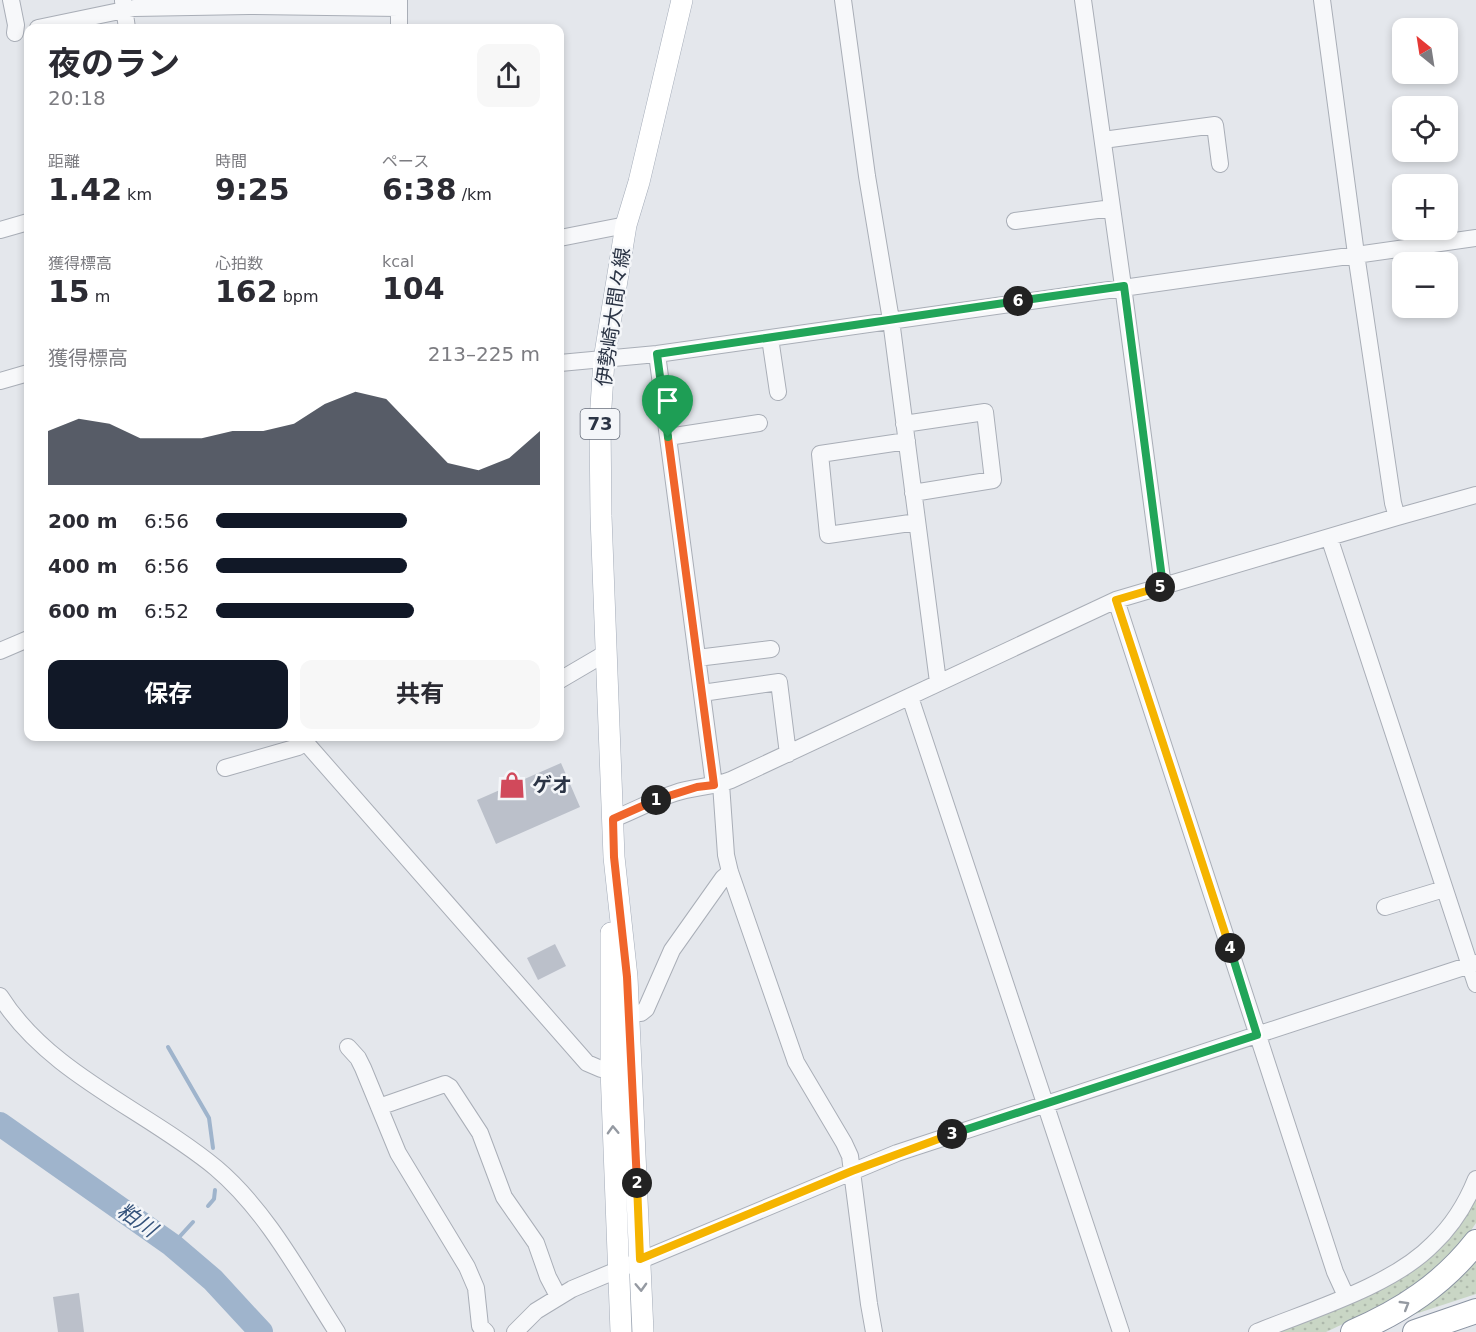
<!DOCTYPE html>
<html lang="ja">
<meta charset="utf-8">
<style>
body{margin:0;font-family:"DejaVu Sans","Noto Sans JP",sans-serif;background:#f7f7f7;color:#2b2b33;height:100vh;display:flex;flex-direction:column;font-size:22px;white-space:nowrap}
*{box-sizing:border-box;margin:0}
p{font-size:20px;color:#7c7c81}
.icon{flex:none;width:33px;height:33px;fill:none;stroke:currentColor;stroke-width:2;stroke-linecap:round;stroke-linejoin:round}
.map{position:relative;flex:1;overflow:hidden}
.sheet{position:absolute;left:24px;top:24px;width:540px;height:717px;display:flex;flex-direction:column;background:#fff;border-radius:12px;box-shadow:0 3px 9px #0003}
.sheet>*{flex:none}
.needle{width:39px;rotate:330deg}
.controls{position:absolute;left:1392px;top:18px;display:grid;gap:12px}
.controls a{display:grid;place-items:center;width:66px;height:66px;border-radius:12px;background:#fff;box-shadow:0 3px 9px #0003;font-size:30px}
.pin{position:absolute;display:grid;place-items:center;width:51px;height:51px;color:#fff;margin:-62px -26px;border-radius:50% 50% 50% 0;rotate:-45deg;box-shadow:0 0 6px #0007}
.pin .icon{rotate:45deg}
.km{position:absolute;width:30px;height:30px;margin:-15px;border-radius:50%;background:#222;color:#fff;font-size:16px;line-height:30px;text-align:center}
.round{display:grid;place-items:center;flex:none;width:63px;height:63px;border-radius:12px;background:#f7f7f7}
.overview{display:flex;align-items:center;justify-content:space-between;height:102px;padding:0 24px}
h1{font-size:33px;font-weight:700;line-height:45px}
.figures{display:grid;grid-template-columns:repeat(3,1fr);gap:9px;height:102px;padding:6px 24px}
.figures div{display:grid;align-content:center}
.figures b{font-size:30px;font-weight:700}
.figures small{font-size:16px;font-weight:400}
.figures p{font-size:16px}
.chart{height:168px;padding:12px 24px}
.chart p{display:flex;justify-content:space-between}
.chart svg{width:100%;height:108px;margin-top:6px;fill:#111827;opacity:.7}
.button{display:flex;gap:12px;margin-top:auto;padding:12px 24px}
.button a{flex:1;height:69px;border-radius:12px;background:#111827;color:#fff;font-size:24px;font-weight:700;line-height:69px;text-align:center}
.button a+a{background:#f7f7f7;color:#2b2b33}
ul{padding:0 24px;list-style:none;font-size:20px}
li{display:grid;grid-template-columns:96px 72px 1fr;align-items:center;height:45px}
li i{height:15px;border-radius:8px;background:#111827}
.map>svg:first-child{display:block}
</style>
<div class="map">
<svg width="1476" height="1332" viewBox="0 0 1476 1332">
<defs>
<pattern id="grass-dots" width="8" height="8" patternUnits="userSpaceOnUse" patternTransform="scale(1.5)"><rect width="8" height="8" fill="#c9d6c5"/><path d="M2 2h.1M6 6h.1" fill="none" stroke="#adb8ab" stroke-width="1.8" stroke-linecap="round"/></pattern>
</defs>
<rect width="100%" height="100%" fill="#e4e7ec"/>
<path fill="url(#grass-dots)" d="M 1476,1198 L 1476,1223 L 1463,1242 L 1433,1272 L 1406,1291 L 1377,1308 L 1326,1332 L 1276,1332 L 1387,1285 Z
M 1476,1261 L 1476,1294 L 1403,1318 L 1455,1281 Z"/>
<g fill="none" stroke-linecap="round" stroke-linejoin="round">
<path stroke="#9fb4cc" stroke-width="4" d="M 168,1047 L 209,1118 L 213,1148
M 208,1206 L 214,1199 L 215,1190
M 172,1245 L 193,1222"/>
<path stroke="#9fb4cc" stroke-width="24" d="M 0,1124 L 172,1245 L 213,1280 L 261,1332"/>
</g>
<path fill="#bbc0ca" d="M 561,763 L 580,807 L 496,844 L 477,800 Z
M 555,944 L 566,966 L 538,980 L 527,958 Z
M 79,1293 L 84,1332 L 58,1332 L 53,1297 Z"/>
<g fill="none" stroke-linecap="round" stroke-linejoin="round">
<defs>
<path id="minor" d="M 11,0 L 16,25 L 15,33
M 843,0 L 867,176 L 891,320 L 938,682
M 1083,0 L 1123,286 L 1163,586
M 1322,0 L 1356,254 L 1393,503 L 1397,517
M 123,1 L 127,28
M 38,28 L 134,8 L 249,6 L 399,8
M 399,28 L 399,0
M 1103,140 L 1215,125 L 1220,164
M 1015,221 L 1112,208
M 0,230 L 28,222
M 560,238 L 626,225
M 770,338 L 778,392
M 657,354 L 714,785
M 560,363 L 657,354 L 1476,238
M 0,381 L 28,373
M 904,424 L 985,412 L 993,480 L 913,493
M 668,437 L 759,423
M 907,441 L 820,454 L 828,535 L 917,522
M 1329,537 L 1476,984
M 1116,600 L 1335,1272 L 1346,1296
M 0,651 L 28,639
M 697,658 L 771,649
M 560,680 L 606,653
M 702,693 L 779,682 L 788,754
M 910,697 L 1121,1332
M 300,736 L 587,1063 L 601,1069 L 611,1069
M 225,768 L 298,747 L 305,743
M 721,784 L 726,855 L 730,872 L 796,1062 L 844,1143 L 850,1156 L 869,1304 L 874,1332
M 613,819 C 634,811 653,800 675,793 C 693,787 713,787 731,780 L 1116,600 L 1397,517 L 1476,495
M 1385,907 L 1444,889
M 0,996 C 49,1074 146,1110 216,1168 C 267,1211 301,1276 337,1332
M 629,1013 L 641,1013 L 646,1009 L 672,950 L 723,878 L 730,872
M 348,1047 L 358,1058 L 363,1068 L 398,1153 L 467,1267 L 476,1288 L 480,1326 L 486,1332
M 379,1107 L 445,1084 L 450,1087 L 480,1133 L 504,1197 L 536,1243 L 548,1277 L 558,1296
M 515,1332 L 536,1311 L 572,1289 L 897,1153 L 1476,963
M 1257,1332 C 1311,1310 1392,1286 1433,1244 C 1452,1226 1466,1204 1476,1179"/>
<path id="major" d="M 611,933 L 611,1069 L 621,1332
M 643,1332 L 627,977 L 614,857 L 601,516 L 600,422 L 604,360 L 626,225 L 639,182 L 682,0"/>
<path id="highway" d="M 1353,1332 C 1402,1311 1443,1284 1476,1242
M 1415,1332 L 1476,1311"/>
</defs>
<use href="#minor" stroke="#a9aeb7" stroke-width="18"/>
<use href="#major" stroke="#a3abb8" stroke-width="22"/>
<use href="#highway" stroke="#8b94a3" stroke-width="26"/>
<use href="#minor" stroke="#f7f8fa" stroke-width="16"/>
<use href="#major" stroke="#fff" stroke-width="21"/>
<use href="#highway" stroke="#fff" stroke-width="24"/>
</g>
<defs><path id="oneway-chevron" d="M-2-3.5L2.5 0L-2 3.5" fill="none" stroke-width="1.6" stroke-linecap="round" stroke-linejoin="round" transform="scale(1.5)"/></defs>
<g stroke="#959aa2">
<use href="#oneway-chevron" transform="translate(613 1130) rotate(-92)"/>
<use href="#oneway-chevron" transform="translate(641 1287) rotate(88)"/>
<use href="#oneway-chevron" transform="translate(1405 1305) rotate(-31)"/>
</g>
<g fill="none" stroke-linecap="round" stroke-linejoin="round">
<defs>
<path id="split-1" d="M 656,800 L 697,787 L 714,785 L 668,437"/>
<path id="split-2" d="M 637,1183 L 627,977 L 614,857 L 613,819 L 656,800"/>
<path id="split-3" d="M 637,1183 L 640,1259 L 852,1171 L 952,1134"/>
<path id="split-4" d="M 952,1134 L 1257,1035 L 1230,948"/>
<path id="split-5" d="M 1160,587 L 1116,600 L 1230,948"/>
<path id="split-6" d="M 1018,301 L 1124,286 L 1163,586 L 1160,587"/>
<path id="split-7" d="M 668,437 L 657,354 L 1018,301"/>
</defs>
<use href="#split-1" stroke="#fff" stroke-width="12"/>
<use href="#split-2" stroke="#fff" stroke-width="12"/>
<use href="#split-3" stroke="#fff" stroke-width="12"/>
<use href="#split-4" stroke="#fff" stroke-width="12"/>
<use href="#split-5" stroke="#fff" stroke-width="12"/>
<use href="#split-6" stroke="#fff" stroke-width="12"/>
<use href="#split-7" stroke="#fff" stroke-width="12"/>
<use href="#split-1" stroke="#f0652b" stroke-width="8"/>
<use href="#split-2" stroke="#f0652b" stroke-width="8"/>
<use href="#split-3" stroke="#f5b400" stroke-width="8"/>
<use href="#split-4" stroke="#22a559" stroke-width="8"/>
<use href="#split-5" stroke="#f5b400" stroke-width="8"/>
<use href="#split-6" stroke="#22a559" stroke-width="8"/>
<use href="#split-7" stroke="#22a559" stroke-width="8"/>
</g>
<defs>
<symbol id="shop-bare" viewBox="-9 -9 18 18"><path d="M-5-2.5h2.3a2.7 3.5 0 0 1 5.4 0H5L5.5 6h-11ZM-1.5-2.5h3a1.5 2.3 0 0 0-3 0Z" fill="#d1495b" stroke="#f4f6f9" stroke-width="2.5" paint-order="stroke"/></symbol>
</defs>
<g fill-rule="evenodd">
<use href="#shop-bare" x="493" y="766" width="38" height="38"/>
</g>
<g text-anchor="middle" stroke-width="5" stroke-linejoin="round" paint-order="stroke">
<rect fill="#f4f6f9" stroke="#676e7b" stroke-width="1.5" x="580.5" y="409" width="39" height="30" rx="4.5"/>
<g font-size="18" font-weight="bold" fill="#2b3445">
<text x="600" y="430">73</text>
</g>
<g font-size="20" fill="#2b3445" stroke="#f4f6f9">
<text transform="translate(613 317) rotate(-82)" y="7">伊勢崎大間々線</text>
</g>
<g font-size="20" font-weight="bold" fill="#2b3445" stroke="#f4f6f9" text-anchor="start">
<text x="532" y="792">ゲオ</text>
</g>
<g font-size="21" font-style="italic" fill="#34527a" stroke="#f4f6f9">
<text transform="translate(137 1220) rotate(35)" y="7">粕川</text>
</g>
</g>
</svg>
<div class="controls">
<a><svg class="needle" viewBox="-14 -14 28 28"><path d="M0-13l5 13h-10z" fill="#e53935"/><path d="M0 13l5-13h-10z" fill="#7c7c81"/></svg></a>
<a><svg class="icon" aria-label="locate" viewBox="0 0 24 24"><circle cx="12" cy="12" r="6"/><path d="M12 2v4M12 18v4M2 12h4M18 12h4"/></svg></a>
<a>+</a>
<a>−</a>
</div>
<div class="pin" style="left:668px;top:437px;background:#1e9e55"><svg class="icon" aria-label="arrive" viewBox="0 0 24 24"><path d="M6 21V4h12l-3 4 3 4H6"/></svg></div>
<b class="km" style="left:656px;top:800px">1</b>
<b class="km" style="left:637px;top:1183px">2</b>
<b class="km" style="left:952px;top:1134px">3</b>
<b class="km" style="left:1230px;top:948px">4</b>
<b class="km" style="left:1160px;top:587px">5</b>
<b class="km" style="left:1018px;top:301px">6</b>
<section class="sheet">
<div class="overview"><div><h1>夜のラン</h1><p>20:18</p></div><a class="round"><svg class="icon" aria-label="share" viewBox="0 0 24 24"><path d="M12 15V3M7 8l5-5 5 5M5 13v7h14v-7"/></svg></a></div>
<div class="figures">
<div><p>距離</p><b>1.42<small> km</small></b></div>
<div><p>時間</p><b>9:25</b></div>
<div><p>ペース</p><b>6:38<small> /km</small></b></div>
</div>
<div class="figures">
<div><p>獲得標高</p><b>15<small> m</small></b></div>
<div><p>心拍数</p><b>162<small> bpm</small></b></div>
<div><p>kcal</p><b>104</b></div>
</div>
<div class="chart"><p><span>獲得標高</span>213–225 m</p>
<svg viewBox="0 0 160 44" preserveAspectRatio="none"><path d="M0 44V22L10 17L20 19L30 25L40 25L50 25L60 22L70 22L80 19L90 11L100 6L110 9L120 22L130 35L140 38L150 33L160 22V44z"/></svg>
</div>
<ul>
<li><b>200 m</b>6:56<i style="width:59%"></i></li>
<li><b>400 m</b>6:56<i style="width:59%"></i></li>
<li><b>600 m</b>6:52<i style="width:61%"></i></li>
</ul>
<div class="button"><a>保存</a><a>共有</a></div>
</section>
</div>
